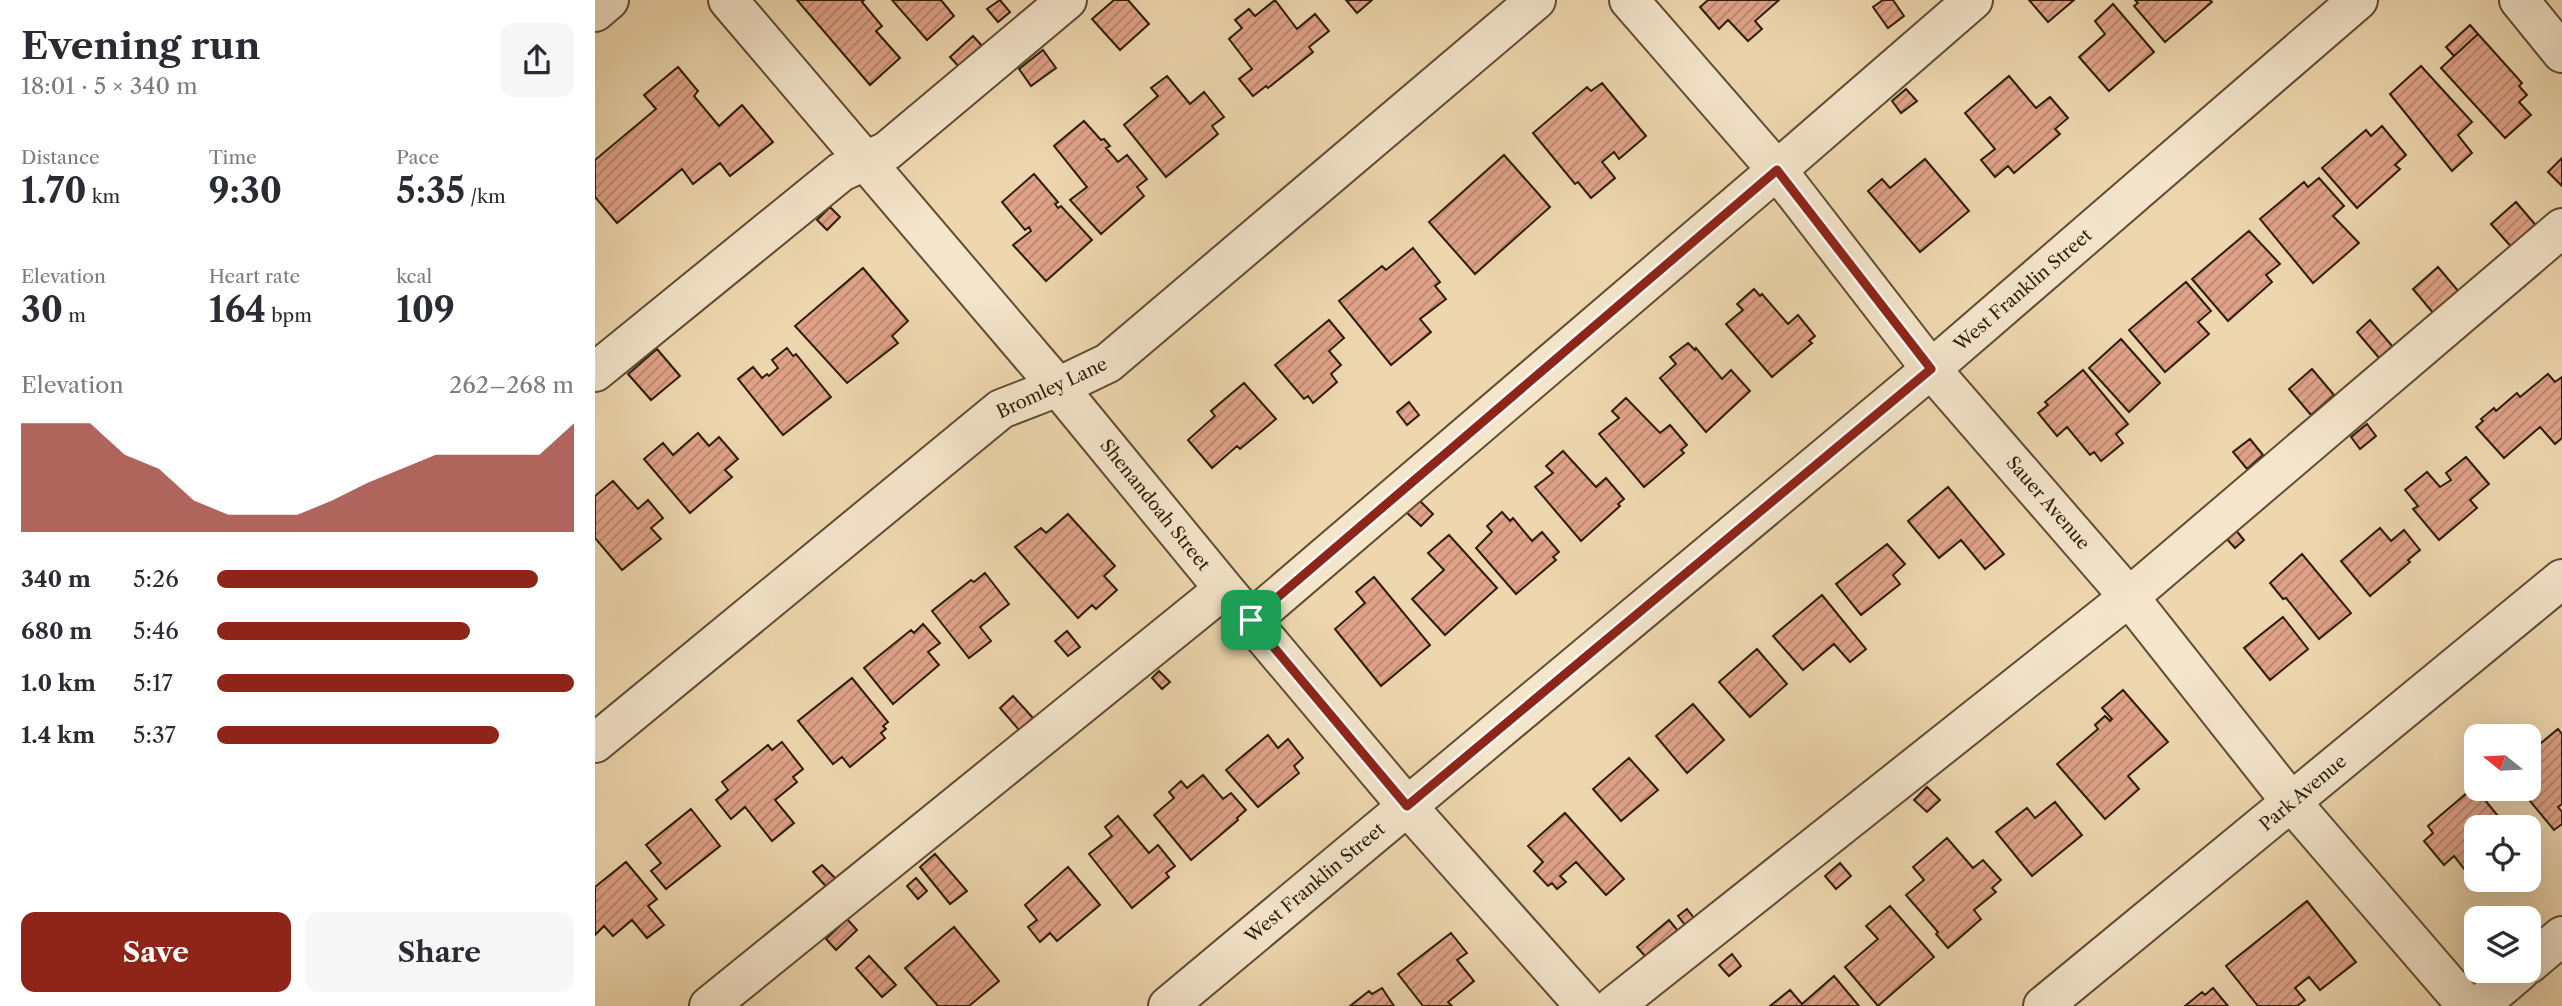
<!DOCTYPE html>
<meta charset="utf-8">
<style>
body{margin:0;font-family:"Libre Caslon Text",serif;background:#f7f7f7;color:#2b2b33;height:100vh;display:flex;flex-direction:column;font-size:26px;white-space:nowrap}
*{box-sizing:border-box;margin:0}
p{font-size:23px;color:#7c7c81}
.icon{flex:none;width:38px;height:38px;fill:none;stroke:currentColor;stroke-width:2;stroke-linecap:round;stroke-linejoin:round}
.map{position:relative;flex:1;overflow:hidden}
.drawer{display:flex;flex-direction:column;background:#fff;width:595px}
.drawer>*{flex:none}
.needle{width:46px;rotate:288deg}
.controls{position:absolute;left:1869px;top:724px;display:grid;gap:14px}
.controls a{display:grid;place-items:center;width:77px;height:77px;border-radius:14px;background:#fff;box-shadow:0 7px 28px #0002;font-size:35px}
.pin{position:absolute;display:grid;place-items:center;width:60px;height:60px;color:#fff;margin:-30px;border-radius:14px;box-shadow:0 4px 10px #0006}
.round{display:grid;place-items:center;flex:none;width:74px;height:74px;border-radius:14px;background:#f7f7f7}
.overview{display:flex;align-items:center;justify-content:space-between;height:119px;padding:0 21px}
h1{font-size:38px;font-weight:700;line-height:52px}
.metrics{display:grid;grid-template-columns:repeat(3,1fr);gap:10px;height:119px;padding:7px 21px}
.metrics div{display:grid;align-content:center}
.metrics b{font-size:35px;font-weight:700}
.metrics small{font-size:19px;font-weight:400}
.metrics p{font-size:19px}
.chart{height:196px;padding:14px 21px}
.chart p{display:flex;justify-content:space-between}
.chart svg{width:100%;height:126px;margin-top:7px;fill:#8f2418;opacity:.7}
.action{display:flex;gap:14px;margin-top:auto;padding:14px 21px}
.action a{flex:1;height:80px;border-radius:14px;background:#8f2418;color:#fff;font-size:28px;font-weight:700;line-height:80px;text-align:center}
.action a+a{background:#f7f7f7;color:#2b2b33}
ul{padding:0 21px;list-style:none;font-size:23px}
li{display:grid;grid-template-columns:112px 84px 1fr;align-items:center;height:52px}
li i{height:18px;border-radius:9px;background:#8f2418}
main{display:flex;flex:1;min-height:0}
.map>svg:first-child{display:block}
</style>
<main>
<section class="drawer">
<div class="overview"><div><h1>Evening run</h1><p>18:01 · 5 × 340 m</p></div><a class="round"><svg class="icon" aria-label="share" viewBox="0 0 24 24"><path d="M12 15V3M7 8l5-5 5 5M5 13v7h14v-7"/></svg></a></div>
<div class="metrics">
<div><p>Distance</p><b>1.70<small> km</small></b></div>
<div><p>Time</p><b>9:30</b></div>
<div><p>Pace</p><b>5:35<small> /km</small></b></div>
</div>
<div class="metrics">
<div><p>Elevation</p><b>30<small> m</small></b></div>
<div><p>Heart rate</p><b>164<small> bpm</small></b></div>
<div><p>kcal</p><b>109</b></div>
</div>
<div class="chart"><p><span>Elevation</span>262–268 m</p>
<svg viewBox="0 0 160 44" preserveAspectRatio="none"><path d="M0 44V6L10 6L20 6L30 17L40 22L50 33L60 38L70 38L80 38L90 33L100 27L110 22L120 17L130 17L140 17L150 17L160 6V44z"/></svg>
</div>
<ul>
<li><b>340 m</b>5:26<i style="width:90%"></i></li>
<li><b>680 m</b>5:46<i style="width:71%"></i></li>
<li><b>1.0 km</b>5:17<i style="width:100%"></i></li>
<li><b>1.4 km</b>5:37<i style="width:79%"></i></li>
</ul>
<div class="action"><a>Save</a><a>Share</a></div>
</section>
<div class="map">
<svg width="1967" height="1006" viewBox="0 0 1967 1006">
<defs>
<pattern id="building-hatch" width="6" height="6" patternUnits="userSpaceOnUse" patternTransform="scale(1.75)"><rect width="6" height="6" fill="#e0a389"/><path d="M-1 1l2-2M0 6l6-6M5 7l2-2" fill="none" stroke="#b6846e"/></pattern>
</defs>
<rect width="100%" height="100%" fill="#eed7af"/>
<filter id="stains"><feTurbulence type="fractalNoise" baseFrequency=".00286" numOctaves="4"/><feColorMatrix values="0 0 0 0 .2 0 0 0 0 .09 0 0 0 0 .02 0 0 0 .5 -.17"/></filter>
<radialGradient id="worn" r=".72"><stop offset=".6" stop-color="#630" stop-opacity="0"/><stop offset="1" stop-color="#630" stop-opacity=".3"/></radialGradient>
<path fill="url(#building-hatch)" stroke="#2e1d0a" stroke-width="2" d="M 202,0 L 269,0 L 267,2 L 287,26 L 281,31 L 305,58 L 275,85 Z
M 297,0 L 346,0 L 359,16 L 332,40 Z
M 405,0 L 415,12 L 403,22 L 392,9 Z
M 519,0 L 533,0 L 554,24 L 525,50 L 497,19 Z
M 680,0 L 702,29 L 720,14 L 734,31 L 714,47 L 718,52 L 673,88 L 671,86 L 658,96 L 644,79 L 657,69 L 634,39 L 647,28 L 640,20 L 654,9 L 660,16 Z
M 751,0 L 777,0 L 762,13 Z
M 1113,0 L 1184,0 L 1160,21 L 1167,29 L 1153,41 L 1133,20 L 1124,29 L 1105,7 Z
M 1288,0 L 1298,0 L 1309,16 L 1293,28 L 1278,7 Z
M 1434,0 L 1479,0 L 1453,22 Z
M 1540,0 L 1615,0 L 1617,2 L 1570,42 L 1539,6 L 1543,3 Z
M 1518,4 L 1559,52 L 1514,91 L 1484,57 L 1510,34 L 1500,21 Z
M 1875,25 L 1883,34 L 1859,56 L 1851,47 Z
M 1883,34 L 1927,83 L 1924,86 L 1932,95 L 1924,102 L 1936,115 L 1910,138 L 1846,68 Z
M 378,36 L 390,49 L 367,70 L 355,57 Z
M 448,50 L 461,68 L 436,86 L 424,69 Z
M 1826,66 L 1877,122 L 1863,135 L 1877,153 L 1857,171 L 1795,94 Z
M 83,67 L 103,91 L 99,96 L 124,126 L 147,105 L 178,142 L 135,176 L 125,163 L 98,184 L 87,169 L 22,223 L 0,197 L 0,160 L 61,109 L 49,95 Z
M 572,76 L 595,104 L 609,92 L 629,117 L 617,126 L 623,134 L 571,177 L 529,125 L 563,96 L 556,88 Z
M 1414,76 L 1441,108 L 1455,97 L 1473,118 L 1460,129 L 1465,134 L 1419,173 L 1413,166 L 1400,177 L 1386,160 L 1400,149 L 1370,113 Z
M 1007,83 L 1051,136 L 1024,159 L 1019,152 L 1007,162 L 1020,178 L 996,198 L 983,182 L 980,184 L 938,133 L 992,87 L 996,91 Z
M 1311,89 L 1322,101 L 1306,113 L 1297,101 Z
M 489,121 L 506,140 L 509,139 L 515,146 L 511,148 L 523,162 L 532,155 L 552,179 L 542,187 L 549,196 L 506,234 L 475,200 L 492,187 L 459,146 Z
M 1787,126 L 1811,155 L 1800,165 L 1805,169 L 1762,208 L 1727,168 L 1771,130 L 1776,136 Z
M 909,155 L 955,207 L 880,274 L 834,222 Z
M 1967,158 L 1967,186 L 1953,172 Z
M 1330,159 L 1374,211 L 1325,252 L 1273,191 L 1287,179 L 1295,188 Z
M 439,174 L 463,202 L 460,204 L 463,208 L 466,206 L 497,240 L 451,281 L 418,245 L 436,231 L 434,227 L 430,230 L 407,202 Z
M 1724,178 L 1749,206 L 1738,216 L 1764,243 L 1718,283 L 1665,219 L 1709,182 L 1713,187 Z
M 1921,202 L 1944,229 L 1919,250 L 1896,224 Z
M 235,207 L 245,217 L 232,230 L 222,220 Z
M 1654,231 L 1685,264 L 1671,275 L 1677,282 L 1633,321 L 1597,279 Z
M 818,248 L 845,282 L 840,286 L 851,299 L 825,319 L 836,332 L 796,365 L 744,301 L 787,266 L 791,270 Z
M 1843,267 L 1865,293 L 1839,314 L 1818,289 Z
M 268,268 L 313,321 L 297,336 L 303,343 L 252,383 L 200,326 Z
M 1591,282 L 1616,311 L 1603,322 L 1614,334 L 1570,372 L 1534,330 Z
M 1159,289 L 1165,296 L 1167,294 L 1193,324 L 1203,315 L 1220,336 L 1214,341 L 1217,343 L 1177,377 L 1131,324 L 1148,310 L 1142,304 Z
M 734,320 L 749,338 L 734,351 L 746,365 L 736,374 L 742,382 L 718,403 L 713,396 L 709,399 L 680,365 Z
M 1775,320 L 1798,347 L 1785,359 L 1762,332 Z
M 1526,339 L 1565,383 L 1534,412 L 1494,368 Z
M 1093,343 L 1100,350 L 1101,348 L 1127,379 L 1136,370 L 1155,391 L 1111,432 L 1065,378 L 1081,364 L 1075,357 Z
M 192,348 L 198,356 L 201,354 L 236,397 L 188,435 L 143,379 L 158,367 L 167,378 L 172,374 L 174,376 L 183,368 L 177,360 Z
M 62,349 L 85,376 L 56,400 L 33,374 Z
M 1717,369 L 1739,395 L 1716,415 L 1694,389 Z
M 1488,370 L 1533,424 L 1521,434 L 1528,443 L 1506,461 L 1499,452 L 1495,455 L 1472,427 L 1462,436 L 1443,413 L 1453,405 L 1450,402 Z
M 1953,374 L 1960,382 L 1967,377 L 1967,438 L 1960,444 L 1945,427 L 1909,458 L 1881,427 L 1888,421 L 1886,419 L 1899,408 L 1901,411 L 1922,393 L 1925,397 Z
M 649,383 L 681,419 L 645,449 L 642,446 L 617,468 L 593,440 L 620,416 L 616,411 Z
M 1031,398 L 1065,433 L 1075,425 L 1092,445 L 1086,450 L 1089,453 L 1049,487 L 1004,434 L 1024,418 L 1017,411 Z
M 814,402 L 824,415 L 812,425 L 802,412 Z
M 1772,424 L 1781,436 L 1765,449 L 1756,437 Z
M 103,433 L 114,446 L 124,437 L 143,459 L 130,470 L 137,477 L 95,513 L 49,459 L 68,443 L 78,455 Z
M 1655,439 L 1668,455 L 1652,469 L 1638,452 Z
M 968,451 L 1001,487 L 1011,478 L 1029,499 L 1023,504 L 1025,506 L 986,541 L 940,487 L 958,473 L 951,466 Z
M 1871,457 L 1894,484 L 1875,500 L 1882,508 L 1844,540 L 1818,509 L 1823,506 L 1810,490 L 1832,472 L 1845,487 L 1856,480 L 1851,473 Z
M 18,481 L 43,509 L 53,500 L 68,518 L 56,528 L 66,539 L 27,570 L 0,538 L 0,496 Z
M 1353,487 L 1409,554 L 1390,569 L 1366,540 L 1344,558 L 1313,521 Z
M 823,499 L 838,514 L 826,526 L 810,511 Z
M 907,512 L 915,521 L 918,518 L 937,541 L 947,532 L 964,552 L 958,557 L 961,560 L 921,594 L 881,548 L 897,532 L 892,526 Z
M 473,514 L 520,566 L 509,576 L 522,590 L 501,609 L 497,605 L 483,618 L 420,547 L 446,528 L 451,533 Z
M 1639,528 L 1649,540 L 1640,548 L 1630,537 Z
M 1785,528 L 1796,541 L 1809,530 L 1825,550 L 1813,560 L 1815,562 L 1775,596 L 1746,561 Z
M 854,535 L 902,588 L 850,635 L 817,599 L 849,570 L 833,553 Z
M 1292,544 L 1310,564 L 1298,575 L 1305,584 L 1266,615 L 1241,584 Z
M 1707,554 L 1756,613 L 1724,639 L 1691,598 L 1688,599 L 1675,583 Z
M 390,573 L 414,604 L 385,627 L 396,641 L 374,658 L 337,611 L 376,580 L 379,582 Z
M 779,577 L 835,645 L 786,686 L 740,629 L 770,603 L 761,592 Z
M 1227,595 L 1271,649 L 1255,662 L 1239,644 L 1208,670 L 1178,636 Z
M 1688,617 L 1713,649 L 1675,680 L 1649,648 Z
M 328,624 L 345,643 L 333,652 L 344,665 L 298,704 L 269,668 L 316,630 L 319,633 Z
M 472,631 L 485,647 L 473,656 L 460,641 Z
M 1162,649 L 1192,684 L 1155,717 L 1124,682 Z
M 564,671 L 575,682 L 567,689 L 557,678 Z
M 257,678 L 293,722 L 288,726 L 291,729 L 286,733 L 290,738 L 255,767 L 247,757 L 238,764 L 203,721 Z
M 1528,690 L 1573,742 L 1533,776 L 1544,789 L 1510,819 L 1462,764 L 1503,729 L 1500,725 L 1510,716 L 1515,721 L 1517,719 L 1507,708 Z
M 418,696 L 438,718 L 424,730 L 405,708 Z
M 1098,704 L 1129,740 L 1092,773 L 1061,736 Z
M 1963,729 L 1967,734 L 1967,804 L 1963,807 L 1967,812 L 1967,824 L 1959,830 L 1925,789 L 1934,789 L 1934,753 Z
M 673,735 L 683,748 L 693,739 L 708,758 L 699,766 L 704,773 L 663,807 L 631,770 Z
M 187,742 L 208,769 L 198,777 L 202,782 L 180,800 L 199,823 L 177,841 L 150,807 L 136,819 L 121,800 L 133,790 L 127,782 L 173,745 L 177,750 Z
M 1034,758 L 1063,790 L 1026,821 L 998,789 Z
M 608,775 L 628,799 L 636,793 L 651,810 L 642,818 L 643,820 L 596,860 L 559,815 L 579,798 L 574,792 L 586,781 L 592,788 Z
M 1332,787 L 1345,800 L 1332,812 L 1319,800 Z
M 1879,787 L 1913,828 L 1881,828 L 1881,875 L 1877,879 L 1859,856 L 1849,865 L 1829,841 L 1838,833 L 1833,826 Z
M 1460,802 L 1487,835 L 1437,876 L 1401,832 L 1432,808 L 1440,818 Z
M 96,809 L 125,846 L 71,889 L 56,871 L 66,863 L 51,845 Z
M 970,813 L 1029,879 L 1011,895 L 981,862 L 965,876 L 971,882 L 962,889 L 957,883 L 953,886 L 939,871 L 948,862 L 933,846 Z
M 523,816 L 554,853 L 563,845 L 580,866 L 571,873 L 574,877 L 537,908 L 494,854 L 517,836 L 510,827 Z
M 1352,838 L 1378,868 L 1388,860 L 1406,880 L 1397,888 L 1401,892 L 1379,910 L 1386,919 L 1353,948 L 1341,934 L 1343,932 L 1311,895 L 1329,880 L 1318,867 Z
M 340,854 L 372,891 L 355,904 L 325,867 Z
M 31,862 L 62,899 L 53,906 L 69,925 L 52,938 L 37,920 L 18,936 L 9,926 L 0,935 L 0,887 Z
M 1245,863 L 1256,876 L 1241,889 L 1230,876 Z
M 227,865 L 244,882 L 235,891 L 218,872 Z
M 473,867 L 505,905 L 462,941 L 455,933 L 445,942 L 433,927 L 442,920 L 430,905 Z
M 321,878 L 332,891 L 323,899 L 312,886 Z
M 1712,901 L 1761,962 L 1725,990 L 1714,977 L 1700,988 L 1710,1000 L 1702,1006 L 1663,1006 L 1631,966 Z
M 1295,906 L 1339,957 L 1283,1006 L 1250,967 L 1283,939 L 1271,926 Z
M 1092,909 L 1103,923 L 1094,930 L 1083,916 Z
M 252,919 L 262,930 L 241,950 L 231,939 Z
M 1074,920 L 1088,937 L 1057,964 L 1042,947 Z
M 359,927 L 404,981 L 374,1006 L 343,1006 L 310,968 Z
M 856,933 L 872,953 L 862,960 L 879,981 L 853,1002 L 857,1006 L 828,1006 L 803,974 Z
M 1137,954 L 1146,966 L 1134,976 L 1124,965 Z
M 274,956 L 301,985 L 287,997 L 261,968 Z
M 1239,976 L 1264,1006 L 1175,1006 L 1195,990 L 1207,1004 Z
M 787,988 L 799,1006 L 755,1006 L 774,991 L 777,994 Z
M 1618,988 L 1633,1006 L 1590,1006 L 1607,992 L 1610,995 Z"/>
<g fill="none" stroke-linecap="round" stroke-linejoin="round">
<defs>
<path id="minor" d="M 133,0 L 463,387 L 629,589 L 812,806 L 990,1006
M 1034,0 L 1182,170 L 1336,369 L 1534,597 L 1697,803 L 1872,1006
M 1924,0 L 1967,53
M 0,12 L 14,0
M 0,372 L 246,172 L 292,151 L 472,0
M 656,620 L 1182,170 L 1378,0
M 0,743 L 406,409 L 463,387 L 513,363 L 941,0
M 1934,964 L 1967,936
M 114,1006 L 629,589
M 573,1006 L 1336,369 L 1763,0
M 1019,1006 L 1534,597 L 1967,228
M 1448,1006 L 1967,579
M 1884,1006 L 1925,971"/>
</defs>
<use href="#minor" stroke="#5e4c33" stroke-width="42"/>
<use href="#minor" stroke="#f4e5cb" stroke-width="38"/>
</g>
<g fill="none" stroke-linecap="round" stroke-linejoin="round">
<defs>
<path id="route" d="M 1182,170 L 1336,369 L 812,806 L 656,620 Z"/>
</defs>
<use href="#route" stroke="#fff" stroke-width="14"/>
<use href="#route" stroke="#8f2418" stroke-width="9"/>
</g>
<g text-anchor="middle" stroke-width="5" stroke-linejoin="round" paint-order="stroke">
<g font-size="18" fill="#2e1d0a" stroke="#f4e5cb">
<text transform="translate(1428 290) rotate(-41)" y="6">West Franklin Street</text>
<text transform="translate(457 388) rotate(-25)" y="6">Bromley Lane</text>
<text transform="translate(1453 503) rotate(49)" y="6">Sauer Avenue</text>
<text transform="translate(560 505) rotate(51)" y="6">Shenandoah Street</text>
<text transform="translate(1708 793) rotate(-40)" y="6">Park Avenue</text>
<text transform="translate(720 883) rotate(-40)" y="6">West Franklin Street</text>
</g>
</g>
<rect width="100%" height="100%" filter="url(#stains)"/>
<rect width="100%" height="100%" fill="url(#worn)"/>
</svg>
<div class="controls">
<a><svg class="needle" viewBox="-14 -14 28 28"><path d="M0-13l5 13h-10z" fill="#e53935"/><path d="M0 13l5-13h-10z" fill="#7c7c81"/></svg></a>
<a><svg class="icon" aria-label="locate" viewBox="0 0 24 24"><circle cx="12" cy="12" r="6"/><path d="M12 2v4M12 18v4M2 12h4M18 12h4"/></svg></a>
<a><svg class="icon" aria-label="layers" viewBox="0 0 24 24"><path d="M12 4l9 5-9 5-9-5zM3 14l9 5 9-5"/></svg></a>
</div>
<div class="pin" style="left:656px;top:620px;background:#1e9e55"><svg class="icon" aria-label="arrive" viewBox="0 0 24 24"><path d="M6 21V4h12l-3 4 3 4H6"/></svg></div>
</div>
</main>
